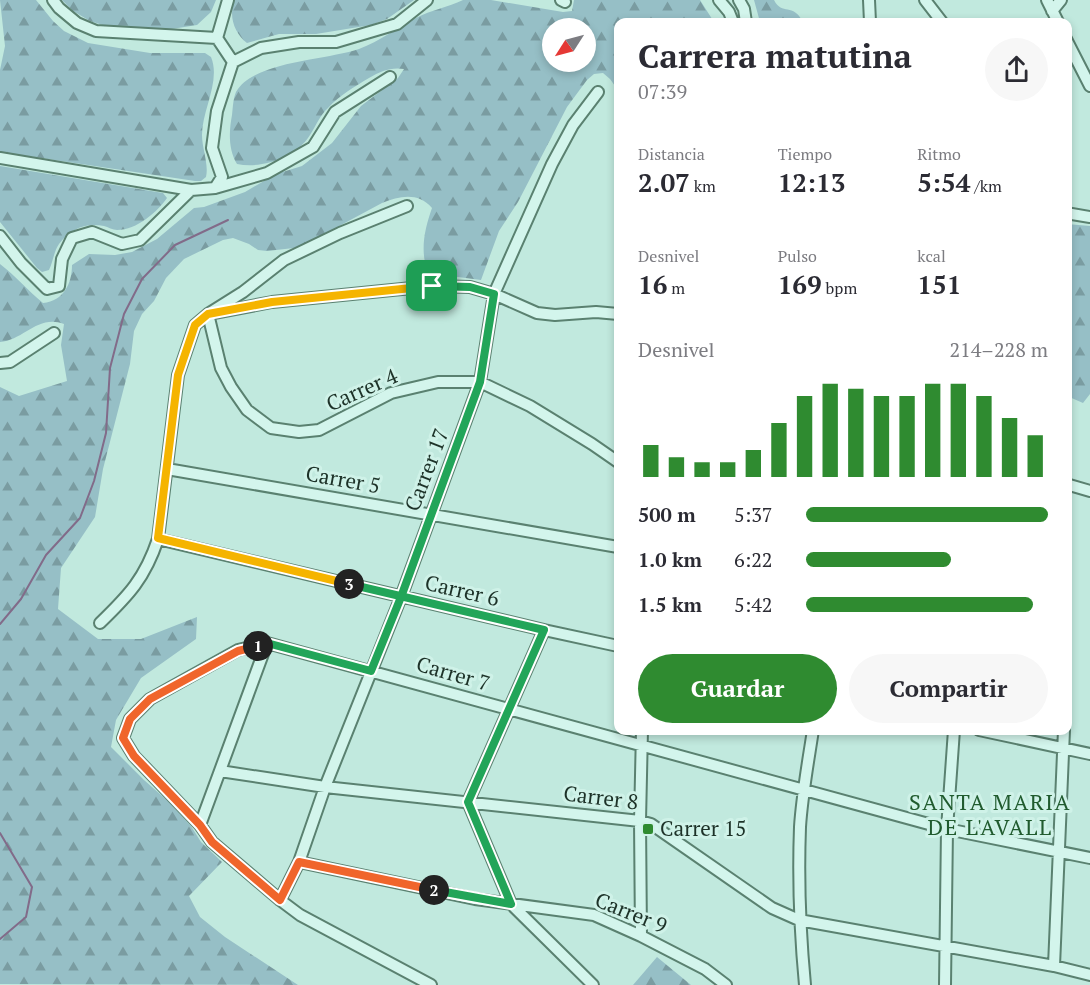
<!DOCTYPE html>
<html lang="es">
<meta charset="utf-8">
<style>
body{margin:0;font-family:"PT Serif",serif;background:#f7f7f7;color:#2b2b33;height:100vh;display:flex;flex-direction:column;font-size:22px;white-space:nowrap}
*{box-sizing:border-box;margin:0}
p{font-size:20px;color:#7c7c81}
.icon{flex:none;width:33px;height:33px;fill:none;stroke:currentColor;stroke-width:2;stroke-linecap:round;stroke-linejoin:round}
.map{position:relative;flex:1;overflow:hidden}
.side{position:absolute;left:614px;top:18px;width:458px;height:717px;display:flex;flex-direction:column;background:#fff;border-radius:12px;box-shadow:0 3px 9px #0003}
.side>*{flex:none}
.needle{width:39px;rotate:234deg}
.buttons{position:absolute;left:542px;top:18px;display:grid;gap:12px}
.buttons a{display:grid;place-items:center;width:54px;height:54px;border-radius:50%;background:#fff;box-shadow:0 3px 9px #0003;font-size:30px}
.pin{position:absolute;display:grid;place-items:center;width:51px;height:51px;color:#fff;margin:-26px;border-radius:12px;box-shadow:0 3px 9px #0006}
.km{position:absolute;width:30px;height:30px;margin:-15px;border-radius:50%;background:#222;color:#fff;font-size:16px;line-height:30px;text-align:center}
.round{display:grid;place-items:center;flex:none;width:63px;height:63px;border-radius:32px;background:#f7f7f7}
.summary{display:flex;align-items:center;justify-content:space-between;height:102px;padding:0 24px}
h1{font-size:33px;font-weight:600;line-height:45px}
.stats{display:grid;grid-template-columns:repeat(3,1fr);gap:9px;height:102px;padding:6px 24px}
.stats div{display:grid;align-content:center}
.stats b{font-size:26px;font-weight:600}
.stats small{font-size:16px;font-weight:400}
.stats p{font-size:16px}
.chart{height:168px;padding:12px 24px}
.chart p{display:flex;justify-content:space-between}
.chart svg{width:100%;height:108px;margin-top:6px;stroke:#2f8b30;stroke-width:6}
.action{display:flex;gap:12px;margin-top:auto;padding:12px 24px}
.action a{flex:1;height:69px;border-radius:36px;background:#2f8b30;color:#fff;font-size:24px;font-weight:600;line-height:69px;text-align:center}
.action a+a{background:#f7f7f7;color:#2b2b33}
ul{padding:0 24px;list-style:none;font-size:20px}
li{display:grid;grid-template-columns:96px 72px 1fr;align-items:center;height:45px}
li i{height:15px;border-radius:8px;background:#2f8b30}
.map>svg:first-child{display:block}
</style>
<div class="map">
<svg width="1090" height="985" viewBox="0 0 1090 985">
<defs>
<pattern id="forest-firs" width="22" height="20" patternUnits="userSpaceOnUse" patternTransform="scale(1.5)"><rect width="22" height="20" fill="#96bfc6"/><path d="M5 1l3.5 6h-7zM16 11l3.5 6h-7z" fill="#7a9ca1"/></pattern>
</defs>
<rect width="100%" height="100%" fill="#c1e9de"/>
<path fill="url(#forest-firs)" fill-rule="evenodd" d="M 0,0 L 36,0 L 53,21 L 64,31 L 88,43 L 150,53 L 205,53 L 211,57 C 221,81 202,110 202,135 C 202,149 209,164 206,177 L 201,181 L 195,181 L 21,155 L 13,156 L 0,152 L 0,70 L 5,46 Z
M 62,0 L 216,0 L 211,12 L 197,25 L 134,35 L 90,21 L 73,11 Z
M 235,0 L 414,0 L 387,19 L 371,25 L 316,34 L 279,34 L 247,43 C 234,33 228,15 235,0 Z
M 463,0 L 491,0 L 563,12 L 572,11 L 574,0 L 700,0 L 714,22 L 618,22 L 618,90 L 610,79 L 603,73 L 594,74 L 587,80 L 567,107 L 518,202 L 499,231 L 481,280 L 435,274 L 427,270 C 420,249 425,228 432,208 C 418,192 400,196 382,203 L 302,246 L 294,248 L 267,251 L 258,250 L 249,244 L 233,238 L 223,240 L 184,259 L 166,278 L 154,301 L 142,314 L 134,331 L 130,364 L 103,469 L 95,517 L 61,568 L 58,609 L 98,639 L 141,639 L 197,617 L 196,639 L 141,678 L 116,720 L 111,747 L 144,780 L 169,802 L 191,826 L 201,842 L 222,862 L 189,896 L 200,917 L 225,937 L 298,985 L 0,984 L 0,387 L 19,396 L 67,381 L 61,345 L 64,324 C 38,314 24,340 0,342 L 0,264 C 16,276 28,291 43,303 C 64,301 72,283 72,265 L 89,254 L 115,255 L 132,252 L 157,239 L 194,208 L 204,207 L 245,192 L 276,174 L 302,166 L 332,143 L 361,106 L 398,78 L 404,69 C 391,67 381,71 369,78 C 354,87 340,95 328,108 C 320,115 316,126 310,135 C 296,158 262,169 237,164 C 228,149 229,131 232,115 C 233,107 233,99 236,92 C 253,61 328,60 359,49 C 380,41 397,28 416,18 C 431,10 448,7 463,0 ZM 552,28 L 585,28 L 585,62 L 552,62 Z
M 754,0 L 774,0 C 782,16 793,2 803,22 L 760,22 Z
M 0,166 L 163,193 L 167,198 C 157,212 137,230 117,230 C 113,230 108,227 104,226 C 86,222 70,229 59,244 C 54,251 53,262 49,270 L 42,272 L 37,268 L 0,222 Z
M 1067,224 L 1090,226 L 1090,394 L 1083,403 L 1067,396 Z
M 657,957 L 691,985 L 633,985 Z"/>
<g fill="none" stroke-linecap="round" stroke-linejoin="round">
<path stroke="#826b89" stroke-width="2" d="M 0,624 L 21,599 L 46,555 L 80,518 L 94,481 L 106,433 L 110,368 L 124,314 L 142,279 L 175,245 L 228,220
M 0,833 L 32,887 L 26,917 L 0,939"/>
<defs>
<path id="minor" d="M 53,0 L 59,8 L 77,23 L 96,31 L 217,38
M 228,0 L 217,38 L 233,62
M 561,0 L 565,2
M 719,0 L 729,12 L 733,22
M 739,0 L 744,9 L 746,22
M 869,0 L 870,22
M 925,0 L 942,22
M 1047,0 L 1058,22
M 1052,11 L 1061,0
M 1066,39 L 1090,86
M 0,158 L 191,190 L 215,188 L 267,173 L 313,147 L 335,112 L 390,77
M 215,188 L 222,177 L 212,148 L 217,111 L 233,62 L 261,48 L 299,42 L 336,42 L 397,24 L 427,0
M 1066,213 L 1090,217
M 0,236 L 21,263 L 47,289 L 59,286 L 62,259 L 72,238 L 92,232 L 122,244 L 140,240 L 191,190
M 215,313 L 272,302 L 432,286 L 470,287 L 494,294 L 537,313 L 555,315 L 596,312 L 618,314
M 208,314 L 221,368 L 231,387 L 247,410 L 271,428 L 299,432 L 319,430 L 391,393 L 438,382 L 480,382 L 530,406 L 592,444 L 618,462
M 0,363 L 10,362 L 54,333
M 167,469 L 618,547
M 1066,484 L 1090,491
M 158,539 L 544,630 L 618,646
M 100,623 C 129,595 145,578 158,539 L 178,375 L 195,325 L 208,314 L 243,292 L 284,260 L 340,233 L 407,206
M 544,630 L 468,802 L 511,904 L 593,985
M 979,730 L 1090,754
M 220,771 L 325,787 L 640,821 L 651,824 L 772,908 L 799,920 L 1054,966 L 1090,975
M 200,825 L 267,643
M 299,862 L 475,899 L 594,915 L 641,936 L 705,969 L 726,985
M 280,900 L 299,862 L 325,787 L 401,597 L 480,382 L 494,294 L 552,164 L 573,125 L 598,92
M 641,936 L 640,821 L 642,730
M 1054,966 L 1064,730
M 431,985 L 300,915 L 280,900 L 212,842 L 200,825 L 134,756 L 123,738 L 130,719 L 150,699 L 238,650 L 267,643 L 947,829 L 1090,858
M 805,985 C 800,932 798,880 800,827 C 802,795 808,763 813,730
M 945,985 L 947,829 L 954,730"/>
</defs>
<use href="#minor" stroke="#5a8170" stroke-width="14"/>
<use href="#minor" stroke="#d3f5ec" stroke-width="10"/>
</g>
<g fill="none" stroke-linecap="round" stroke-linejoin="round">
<defs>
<path id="split-1" d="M 258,646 L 267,643 L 371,671 L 401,597 L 480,382 L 494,294 L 470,287 L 432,286"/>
<path id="split-2" d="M 258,646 L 238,651 L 150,699 L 130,719 L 123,738 L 134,756 L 200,825 L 212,842 L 280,900 L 299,862 L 434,890"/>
<path id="split-3" d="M 349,584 L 544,630 L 468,802 L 511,904 L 434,890"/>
<path id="split-4" d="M 349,584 L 158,538 L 178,375 L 195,325 L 208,314 L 272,302 L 432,286"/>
</defs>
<use href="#split-1" stroke="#fff" stroke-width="12"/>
<use href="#split-2" stroke="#fff" stroke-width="12"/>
<use href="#split-3" stroke="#fff" stroke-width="12"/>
<use href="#split-4" stroke="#fff" stroke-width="12"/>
<use href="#split-1" stroke="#22a559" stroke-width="8"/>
<use href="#split-2" stroke="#f0652b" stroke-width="8"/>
<use href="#split-3" stroke="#22a559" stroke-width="8"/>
<use href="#split-4" stroke="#f5b400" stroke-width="8"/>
</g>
<rect fill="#2f8b30" stroke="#cff2e8" stroke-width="2" x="642" y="823" width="12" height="12" rx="3"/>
<g text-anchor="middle" stroke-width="6" stroke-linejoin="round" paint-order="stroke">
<g font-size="21" fill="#1d3228" stroke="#cff2e8">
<text transform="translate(362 390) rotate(-24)" y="7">Carrer 4</text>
<text transform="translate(427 470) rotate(-69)" y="7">Carrer 17</text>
<text transform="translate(343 480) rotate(10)" y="7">Carrer 5</text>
<text transform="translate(462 591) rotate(13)" y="7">Carrer 6</text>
<text transform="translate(453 674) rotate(16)" y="7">Carrer 7</text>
<text transform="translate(601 798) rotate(7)" y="7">Carrer 8</text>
<text transform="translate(631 913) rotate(22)" y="7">Carrer 9</text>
</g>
<g font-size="21" fill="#1d3228" stroke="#cff2e8" text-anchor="start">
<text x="660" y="836">Carrer 15</text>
</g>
<g font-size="22" letter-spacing="1.5" fill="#205b2e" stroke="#cff2e8">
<text x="990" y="810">SANTA MARIA<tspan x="990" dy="25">DE L'AVALL</tspan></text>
</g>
</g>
</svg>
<div class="buttons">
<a><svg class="needle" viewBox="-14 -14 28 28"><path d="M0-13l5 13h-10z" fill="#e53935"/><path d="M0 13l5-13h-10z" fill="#7c7c81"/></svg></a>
</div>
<div class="pin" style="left:432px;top:286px;background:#1e9e55"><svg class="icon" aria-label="arrive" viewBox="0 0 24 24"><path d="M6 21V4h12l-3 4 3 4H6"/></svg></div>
<b class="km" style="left:258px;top:646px">1</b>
<b class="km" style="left:434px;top:890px">2</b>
<b class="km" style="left:349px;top:584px">3</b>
<section class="side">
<div class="summary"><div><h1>Carrera matutina</h1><p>07:39</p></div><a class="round"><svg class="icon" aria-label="share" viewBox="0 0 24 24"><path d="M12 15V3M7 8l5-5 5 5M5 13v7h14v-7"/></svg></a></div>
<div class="stats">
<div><p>Distancia</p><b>2.07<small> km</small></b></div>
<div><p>Tiempo</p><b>12:13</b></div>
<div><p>Ritmo</p><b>5:54<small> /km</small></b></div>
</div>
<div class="stats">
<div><p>Desnivel</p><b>16<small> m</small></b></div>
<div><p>Pulso</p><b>169<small> bpm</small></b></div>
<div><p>kcal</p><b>151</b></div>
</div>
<div class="chart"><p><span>Desnivel</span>214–228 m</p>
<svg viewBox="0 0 160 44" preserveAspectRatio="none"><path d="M5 44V31M15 44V36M25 44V38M35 44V38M45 44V33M55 44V22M65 44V11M75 44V6M85 44V8M95 44V11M105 44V11M115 44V6M125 44V6M135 44V11M145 44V20M155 44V27"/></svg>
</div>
<ul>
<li><b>500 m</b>5:37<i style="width:100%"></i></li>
<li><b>1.0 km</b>6:22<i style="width:60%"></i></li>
<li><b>1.5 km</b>5:42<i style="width:94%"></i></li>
</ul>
<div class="action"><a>Guardar</a><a>Compartir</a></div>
</section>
</div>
